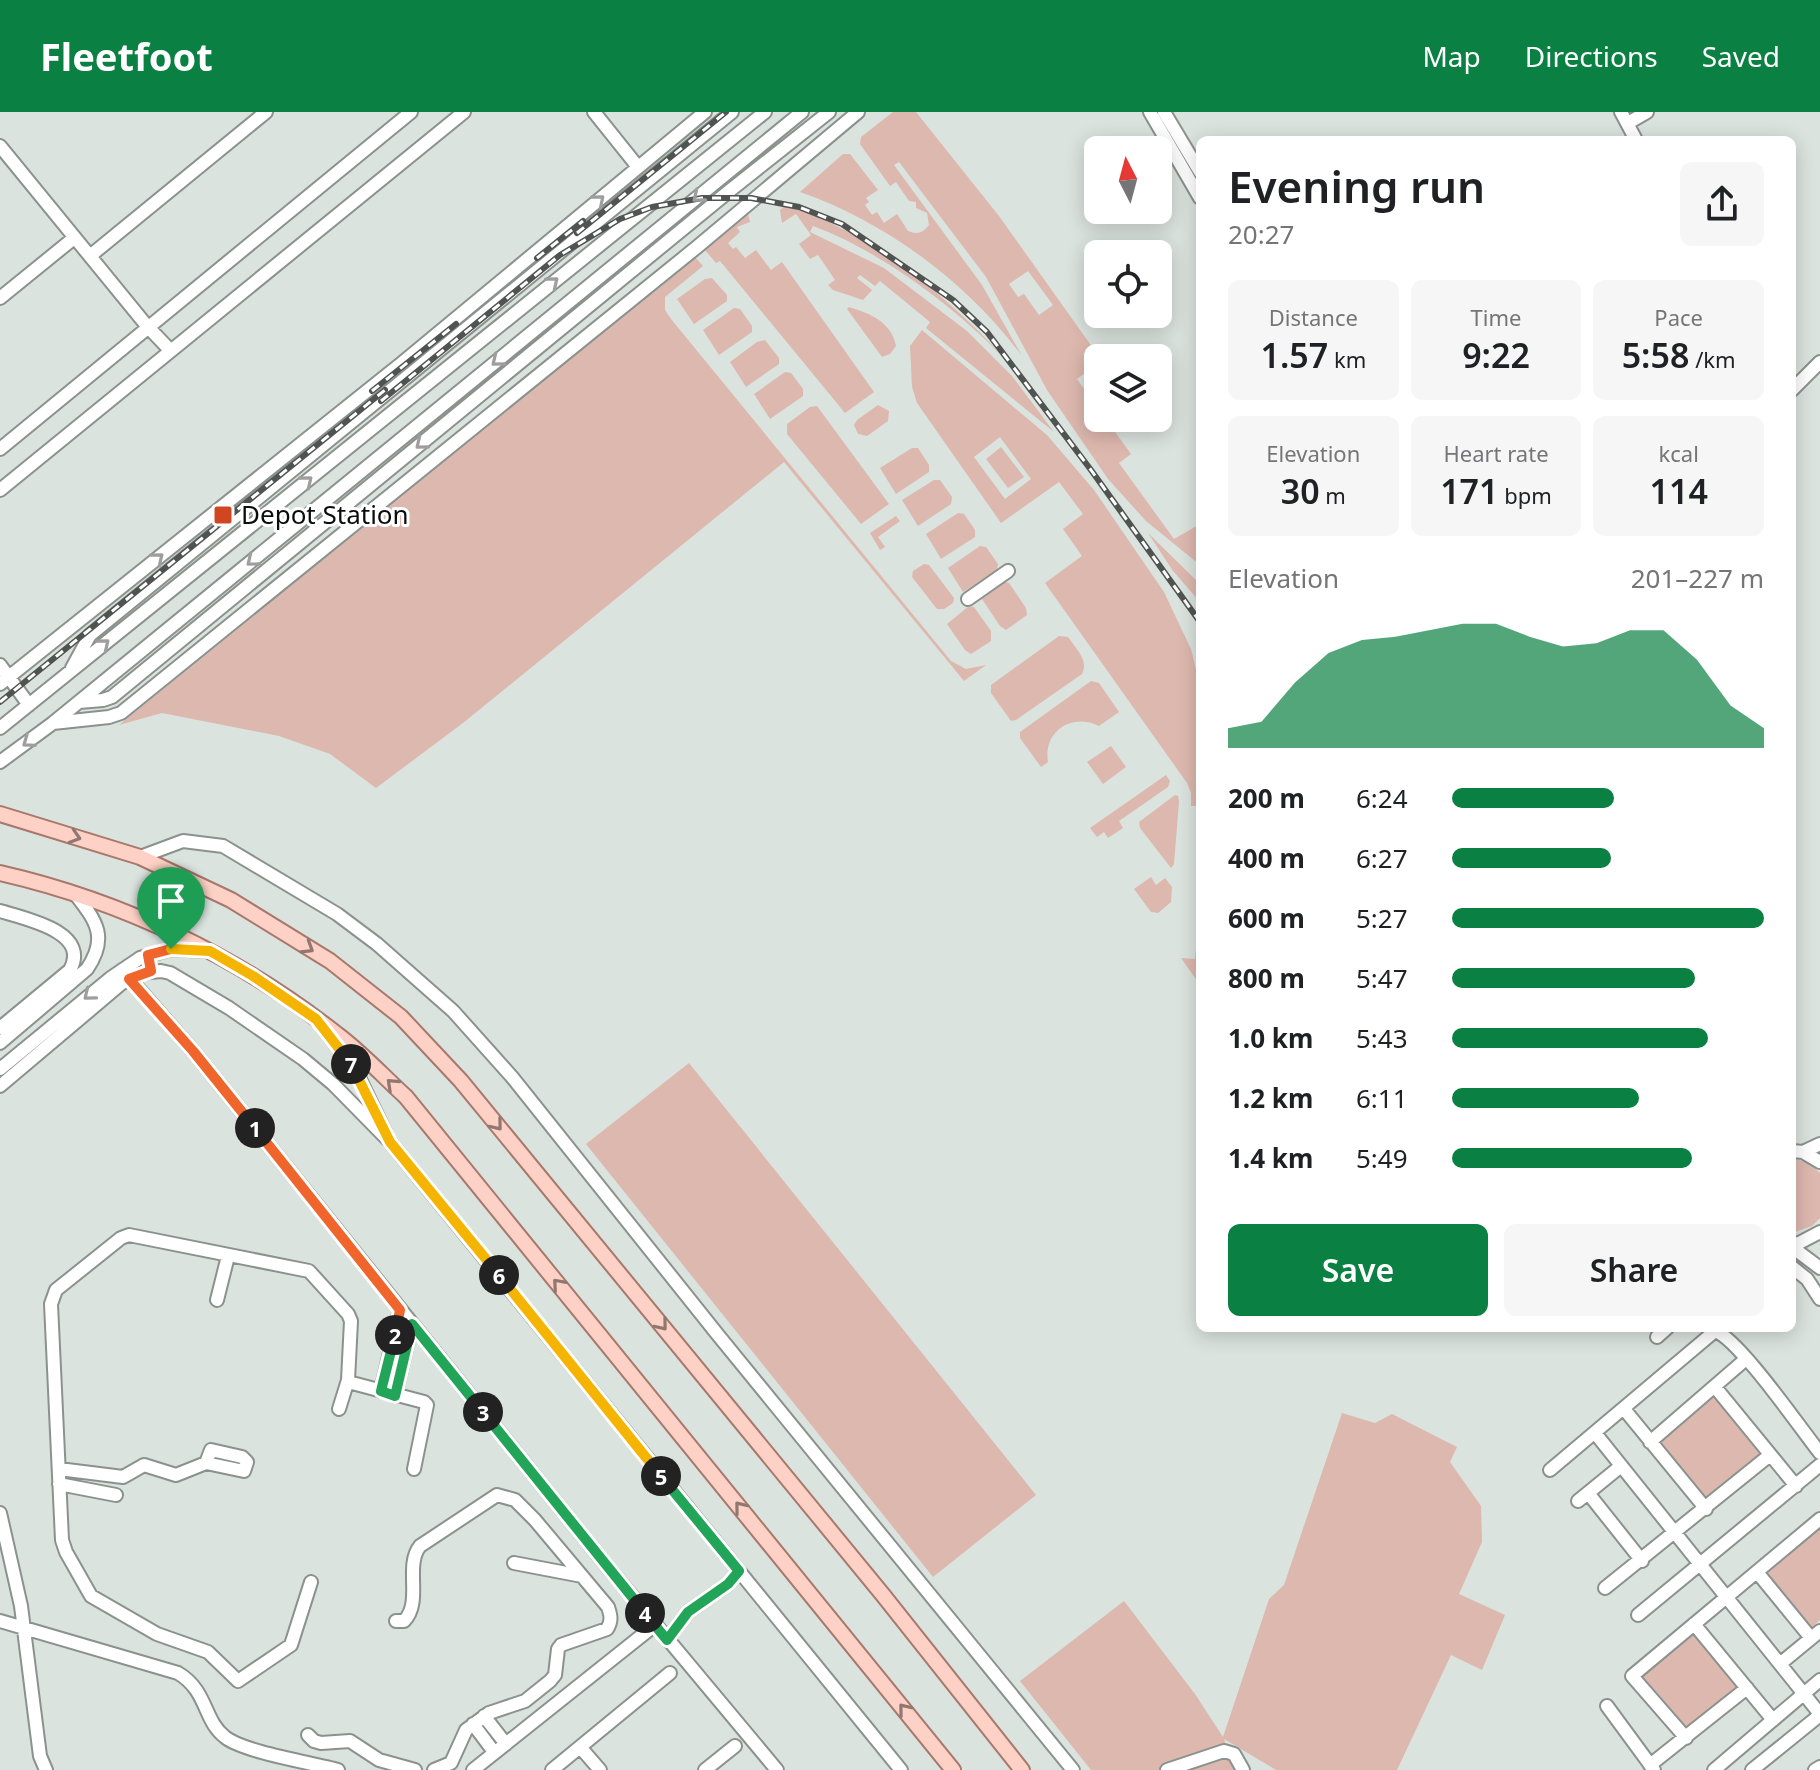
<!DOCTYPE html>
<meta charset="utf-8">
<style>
body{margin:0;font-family:"Noto Sans",sans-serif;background:#f6f6f6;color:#202124;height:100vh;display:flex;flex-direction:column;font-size:30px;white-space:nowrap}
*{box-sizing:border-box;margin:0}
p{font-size:26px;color:#757577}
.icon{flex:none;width:44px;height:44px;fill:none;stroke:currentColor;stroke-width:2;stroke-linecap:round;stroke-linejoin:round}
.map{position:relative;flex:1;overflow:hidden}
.drawer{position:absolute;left:1196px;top:24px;width:600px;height:1196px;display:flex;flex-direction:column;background:#fff;border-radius:12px;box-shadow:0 4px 20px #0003}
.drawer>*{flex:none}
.needle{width:52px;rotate:354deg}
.buttons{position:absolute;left:1084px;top:24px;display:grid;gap:16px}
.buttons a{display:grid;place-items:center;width:88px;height:88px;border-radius:12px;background:#fff;box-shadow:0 4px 20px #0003;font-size:40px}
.pin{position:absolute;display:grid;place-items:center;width:68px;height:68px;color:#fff;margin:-82px -34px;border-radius:50% 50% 50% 0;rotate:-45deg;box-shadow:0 0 8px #0007}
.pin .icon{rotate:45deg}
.km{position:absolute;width:40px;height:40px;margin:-20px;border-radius:50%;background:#222;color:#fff;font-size:22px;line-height:40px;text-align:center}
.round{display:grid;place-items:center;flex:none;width:84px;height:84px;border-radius:12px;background:#f6f6f6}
.head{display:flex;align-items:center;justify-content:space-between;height:136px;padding:0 32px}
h1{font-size:44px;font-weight:600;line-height:60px}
.figures{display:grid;grid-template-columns:repeat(3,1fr);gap:12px;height:136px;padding:8px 32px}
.figures div{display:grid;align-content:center;border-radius:12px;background:#f6f6f6;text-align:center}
.figures b{font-size:34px;font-weight:600}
.figures small{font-size:22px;font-weight:400}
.figures p{font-size:22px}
.chart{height:224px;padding:16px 32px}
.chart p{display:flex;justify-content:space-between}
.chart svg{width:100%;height:144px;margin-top:8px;fill:#0b8043;opacity:.7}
.cta{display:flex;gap:16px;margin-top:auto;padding:16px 32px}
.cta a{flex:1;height:92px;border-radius:12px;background:#0b8043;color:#fff;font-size:32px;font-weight:600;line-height:92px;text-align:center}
.cta a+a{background:#f6f6f6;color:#202124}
ul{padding:0 32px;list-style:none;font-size:26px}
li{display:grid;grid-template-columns:128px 96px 1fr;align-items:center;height:60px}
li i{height:20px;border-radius:10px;background:#0b8043}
header{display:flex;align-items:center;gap:48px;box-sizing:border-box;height:112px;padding:0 40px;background:#0b8043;color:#fff}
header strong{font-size:38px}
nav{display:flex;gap:44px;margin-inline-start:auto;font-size:28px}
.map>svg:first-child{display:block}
</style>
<header>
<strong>Fleetfoot</strong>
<nav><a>Map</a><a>Directions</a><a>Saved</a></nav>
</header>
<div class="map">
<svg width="1820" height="1658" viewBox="0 0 1820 1658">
<rect width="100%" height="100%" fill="#dbe3de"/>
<path fill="#ddb8ae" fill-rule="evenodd" d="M 893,0 L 916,0 L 999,104 L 1100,246 L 1098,252 L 1077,267 L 1098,297 L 1098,306 L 1105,306 L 1131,342 L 1119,351 L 1174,427 L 1200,412 L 1200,453 L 1146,409 L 1108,367 L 1047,278 L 986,165 L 899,50 L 894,53 L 982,173 L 1022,244 C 967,170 886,110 800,80 L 843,42 L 850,42 L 878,78 L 866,86 L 869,90 L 865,93 L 872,103 L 877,100 L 884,111 L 897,102 L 908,119 C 917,123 923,121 929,113 L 927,101 L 916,96 L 916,90 L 909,89 L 896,70 L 890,74 L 860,32 L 861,25 ZM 1028,159 L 1053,193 L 1039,203 L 1024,182 L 1018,185 L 1009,172 Z
M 785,93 C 863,116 950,185 1004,246 C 955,195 879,138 813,114 L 810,120 L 884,156 L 967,219 L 1012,264 L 1054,320 L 926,216 L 930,210 L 880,169 L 875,174 L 860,163 L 857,166 L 872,178 L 863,188 L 833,178 L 828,173 L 835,168 L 818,143 L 810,147 L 799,132 L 811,123 L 796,102 L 782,111 L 780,98 Z
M 748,102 L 750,110 L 737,115 L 740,120 L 728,131 L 733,137 L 736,135 L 745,146 L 756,138 L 771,158 L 782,150 L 874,280 L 845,301 L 720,149 L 716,151 L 704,137 Z
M 695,145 L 703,154 L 665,185 L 665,198 L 671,207 L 951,549 L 966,557 L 986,553 L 964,569 L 784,350 L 463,611 L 376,676 L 330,642 L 279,624 L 162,601 L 119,613 Z
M 712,166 L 727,183 L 727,189 L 694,212 L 677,187 L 705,167 Z
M 849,195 C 869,201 892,210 896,234 L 890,242 L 882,245 L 847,197 Z
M 734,196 L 740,197 L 752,214 L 752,220 L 719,243 L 703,218 Z
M 922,218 L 1047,323 L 1094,378 L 1164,480 L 1191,537 L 1200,574 L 1199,694 L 1191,694 L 1191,681 L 1187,671 L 1045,471 L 1082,444 L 1063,417 L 1083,402 L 1059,370 L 1001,411 L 917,291 L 912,275 L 910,234 ZM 1000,325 L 1031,367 L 1005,387 L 974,345 Z
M 765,228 L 779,246 L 779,252 L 746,275 L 730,250 L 757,230 Z
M 785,260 L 791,261 L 803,277 L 803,284 L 770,307 L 754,282 Z
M 878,293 L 889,299 L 888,309 L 867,324 L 858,322 L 854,313 L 857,308 Z
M 817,294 L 889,392 L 861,412 L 787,322 L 787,312 L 810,295 Z
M 1001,335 L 1024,365 L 1008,376 L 986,347 Z
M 912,336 L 918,336 L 929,353 L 929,360 L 896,382 L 880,356 Z
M 934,368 L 940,368 L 952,385 L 951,392 L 918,414 L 902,388 Z
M 958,401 L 964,402 L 975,418 L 975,425 L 941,447 L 926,422 Z
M 896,404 L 900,409 L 878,425 L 885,435 L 880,438 L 870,421 Z
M 1148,421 L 1200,472 L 1200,490 L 1173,459 Z
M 980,434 L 986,435 L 998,452 L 997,458 L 963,480 L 948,456 Z
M 924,452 L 929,453 L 954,486 L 953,491 L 944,497 L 937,497 L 912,465 L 913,459 Z
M 1005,470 L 1009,471 L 1026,496 L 1027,503 L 1006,518 L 1000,514 L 982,487 Z
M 969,494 L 974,495 L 991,519 L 991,529 L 971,542 L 965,538 L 947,512 Z
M 1059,524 L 1068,525 C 1076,537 1089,548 1082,562 L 1016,608 L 1011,609 L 991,581 L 991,573 Z
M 1091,569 L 1099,571 L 1119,600 L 1099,614 C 1071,600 1043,620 1048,650 L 1041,655 L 1020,626 L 1020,620 Z
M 1111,634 L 1126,655 L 1103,672 L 1087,650 Z
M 1166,663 L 1170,669 L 1168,675 L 1119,709 L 1123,716 L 1108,726 L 1104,720 L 1097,725 L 1090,716 Z
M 1175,683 L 1178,684 L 1179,690 L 1174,752 L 1171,756 L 1140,716 L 1139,710 Z
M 1151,765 L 1156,773 L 1165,766 L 1172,775 L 1171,790 L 1158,801 L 1151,800 L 1134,777 Z
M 1200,793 L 1200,873 L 1181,846 L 1195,847 Z
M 689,951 L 1036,1383 L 933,1465 L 586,1032 Z
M 1792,1046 L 1809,1051 L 1820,1061 L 1820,1106 L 1812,1114 L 1792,1121 Z
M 1715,1281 L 1763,1339 L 1703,1387 L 1658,1330 Z
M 1342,1301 L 1375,1311 L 1392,1302 L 1457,1335 L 1450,1350 L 1481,1394 L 1482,1430 L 1459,1482 L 1505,1503 L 1482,1558 L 1451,1543 L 1397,1658 L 1276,1658 L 1224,1627 L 1234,1658 L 1091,1658 L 1020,1569 L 1124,1489 L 1195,1582 L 1223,1625 L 1269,1487 L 1284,1473 Z
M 1820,1413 L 1820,1508 L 1811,1516 L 1766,1460 Z
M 1693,1519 L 1737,1574 L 1684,1617 L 1638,1562 Z"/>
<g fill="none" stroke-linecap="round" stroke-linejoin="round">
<defs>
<path id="minor" d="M 594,0 L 638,55
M 1150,0 L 1200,86
M 1164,0 L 1200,60
M 1621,0 L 1636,28
M 1628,11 L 1647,0
M 0,34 L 147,214 L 170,238
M 90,144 L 266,0
M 0,186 L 74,126
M 1792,278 L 1820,250
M 0,337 L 411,0
M 0,378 L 464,0
M 968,487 L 1008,459
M 0,553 L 29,593
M 72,556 L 90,523 L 732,0
M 0,572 L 402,251 L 705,0
M 79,590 L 103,588 L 112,585 L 728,80 L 829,0
M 53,611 L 109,605 L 121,601 L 697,135 L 858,0
M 0,616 L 765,0
M 0,650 L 53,611 L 802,0
M 140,745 L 183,729 L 223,734 L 337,802 L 377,832 L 453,899 L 512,965 L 718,1223 L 1073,1658
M 0,799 C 26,807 91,820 70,858 L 0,916
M 122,858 L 193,939 L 611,1459 L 777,1658
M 323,916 L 355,957 L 385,1020
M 0,931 L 87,857 C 108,826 97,810 76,783
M 0,957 L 112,865 L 140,846 L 171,837 L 206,839
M 0,974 L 122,871 L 140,861 L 161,859 L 170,861 L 229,896 L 303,947 L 333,972 L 390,1030 L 901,1658
M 1792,1039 L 1803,1040 L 1820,1050
M 1803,1040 L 1820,1032
M 1792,1132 L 1799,1131 L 1820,1120
M 1792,1135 L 1820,1156
M 1792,1155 L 1807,1167 L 1820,1187
M 217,1188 L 228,1144
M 1657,1225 L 1667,1216
M 1715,1275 L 1796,1374
M 381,1279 L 400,1198
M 395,1284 L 412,1212
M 339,1297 L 348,1268
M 1624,1297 L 1706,1397
M 1595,1321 L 1820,1602
M 1650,1330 L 1746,1247
M 59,1357 L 123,1365 L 144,1353 L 176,1363 L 206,1351 L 244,1359 L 247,1350 L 242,1345 L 211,1338 L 206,1351
M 1550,1358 L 1715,1219 C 1738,1226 1801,1317 1820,1341
M 59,1372 L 116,1383
M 1588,1381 L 1642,1449
M 1578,1389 L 1621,1354
M 0,1401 L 21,1494 L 40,1644 L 46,1658
M 514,1451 L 582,1464
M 1757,1460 L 1811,1526
M 311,1470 L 291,1533 L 238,1569 L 208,1540 L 157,1522 L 91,1484 L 66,1440 L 62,1428 L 51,1192 L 56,1178 L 121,1126 L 129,1123 L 309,1159 L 348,1202 L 351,1209 L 348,1268 L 352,1271 L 424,1290 L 427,1293 L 414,1357
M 1605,1476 L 1770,1343
M 1638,1503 L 1820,1353
M 0,1509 L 178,1561 C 208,1579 203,1608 225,1625 C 243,1640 313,1651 338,1658
M 396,1509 L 404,1509 C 423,1490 404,1454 420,1434 L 497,1383 L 515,1388 L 535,1408 L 608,1495 C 611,1504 612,1509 607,1517 L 561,1533 L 558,1537 L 555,1563 L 550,1569 L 525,1589 L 489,1601 L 466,1618 L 451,1651 L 434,1658
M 1694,1512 L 1773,1608
M 667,1528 L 688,1500 L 728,1472 L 739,1459
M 1781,1551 L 1820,1519
M 1607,1594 L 1654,1658
M 484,1604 L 506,1632
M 473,1612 L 494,1640
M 308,1623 L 314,1629 L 321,1631 L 350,1629 L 379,1648 L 415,1658
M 1686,1626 L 1632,1564 L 1820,1407
M 580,1635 L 600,1658
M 1650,1653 L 1747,1576
M 473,1658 L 655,1513
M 552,1658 L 670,1561
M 705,1658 L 735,1634
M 1167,1658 L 1224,1639 L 1234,1642 L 1243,1658
M 1714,1658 L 1820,1568
M 1752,1658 L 1820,1603
M 1815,1658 L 1820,1655"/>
<path id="major" d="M 0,702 L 140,745 L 231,788 L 330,849 L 401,905 L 461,969 L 883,1483 L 1022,1658
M 0,761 C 123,789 239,845 338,923 C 362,941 383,964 406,985 L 953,1658"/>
</defs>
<use href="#minor" stroke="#8b928e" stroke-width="16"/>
<use href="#major" stroke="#a7786b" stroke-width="18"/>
<use href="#minor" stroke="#fff" stroke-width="12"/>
<use href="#major" stroke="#fdd1c5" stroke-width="14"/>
<defs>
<path id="rail" d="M 577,121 L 726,0
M 537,146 L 583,109
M 372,279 L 456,212
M 381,289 L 560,143 L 620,107 L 652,95 L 702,86 L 751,86 L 799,95 L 842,112 L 864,127 L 953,188 L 987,220 L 1091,358 L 1200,510
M 0,590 L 385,278"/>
</defs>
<use href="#rail" stroke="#4f5351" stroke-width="6"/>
<use href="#rail" stroke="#fff" stroke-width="3" stroke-dasharray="9" stroke-linecap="butt"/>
</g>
<defs><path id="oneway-chevron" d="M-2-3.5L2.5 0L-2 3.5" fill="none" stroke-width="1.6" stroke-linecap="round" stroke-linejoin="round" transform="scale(2)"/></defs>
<g stroke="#9d9e9d">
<use href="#oneway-chevron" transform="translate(698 85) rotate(141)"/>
<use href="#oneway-chevron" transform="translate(599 88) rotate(-40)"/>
<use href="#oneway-chevron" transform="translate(553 170) rotate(-39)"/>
<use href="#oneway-chevron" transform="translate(497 249) rotate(141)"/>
<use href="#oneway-chevron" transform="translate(421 332) rotate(141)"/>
<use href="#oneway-chevron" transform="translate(307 369) rotate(-39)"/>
<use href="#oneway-chevron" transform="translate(158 446) rotate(-39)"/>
<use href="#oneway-chevron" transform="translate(252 449) rotate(141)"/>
<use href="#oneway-chevron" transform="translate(104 532) rotate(-39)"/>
<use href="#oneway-chevron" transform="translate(28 630) rotate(144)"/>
<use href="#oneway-chevron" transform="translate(89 883) rotate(141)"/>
</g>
<g stroke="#907871">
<use href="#oneway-chevron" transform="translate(75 725) rotate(17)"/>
<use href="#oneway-chevron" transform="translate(308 836) rotate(32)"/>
<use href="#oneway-chevron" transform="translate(392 972) rotate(-137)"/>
<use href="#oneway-chevron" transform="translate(497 1013) rotate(51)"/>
<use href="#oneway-chevron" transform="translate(558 1172) rotate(-131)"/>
<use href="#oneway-chevron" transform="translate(662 1213) rotate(51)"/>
<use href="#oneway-chevron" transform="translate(740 1395) rotate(-129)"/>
<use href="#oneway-chevron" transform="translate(904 1597) rotate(-129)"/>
</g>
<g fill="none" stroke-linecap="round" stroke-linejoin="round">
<defs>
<path id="split-1" d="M 171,837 L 148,843 L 151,859 L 129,867 L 193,939 L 255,1016"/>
<path id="split-2" d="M 255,1016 L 400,1198 L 395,1223"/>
<path id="split-3" d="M 395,1223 L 381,1279 L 395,1284 L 412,1212 L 483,1300"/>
<path id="split-4" d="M 483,1300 L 645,1501"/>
<path id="split-5" d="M 645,1501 L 667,1528 L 688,1500 L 728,1472 L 739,1459 L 661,1364"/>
<path id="split-6" d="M 499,1163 L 661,1364"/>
<path id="split-7" d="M 351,952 L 390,1030 L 499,1163"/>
<path id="split-8" d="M 171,837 L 210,839 L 253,864 L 316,907 L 351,952"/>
</defs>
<use href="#split-1" stroke="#fff" stroke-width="16"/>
<use href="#split-2" stroke="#fff" stroke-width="16"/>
<use href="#split-3" stroke="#fff" stroke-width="16"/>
<use href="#split-4" stroke="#fff" stroke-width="16"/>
<use href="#split-5" stroke="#fff" stroke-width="16"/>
<use href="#split-6" stroke="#fff" stroke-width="16"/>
<use href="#split-7" stroke="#fff" stroke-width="16"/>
<use href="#split-8" stroke="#fff" stroke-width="16"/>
<use href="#split-1" stroke="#f0652b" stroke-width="10"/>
<use href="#split-2" stroke="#f0652b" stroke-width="10"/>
<use href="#split-3" stroke="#22a559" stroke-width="10"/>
<use href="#split-4" stroke="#22a559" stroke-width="10"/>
<use href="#split-5" stroke="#22a559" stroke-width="10"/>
<use href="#split-6" stroke="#f5b400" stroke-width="10"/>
<use href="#split-7" stroke="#f5b400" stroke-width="10"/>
<use href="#split-8" stroke="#f5b400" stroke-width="10"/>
</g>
<rect fill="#cf4621" stroke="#fff" stroke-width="3" x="213" y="393" width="20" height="20" rx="4"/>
<g text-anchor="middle" stroke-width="6" stroke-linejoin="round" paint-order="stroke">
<g font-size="26" fill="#0a0c0b" stroke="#fff" text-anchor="start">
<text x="241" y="412">Depot Station</text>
</g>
</g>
</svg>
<div class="buttons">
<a><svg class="needle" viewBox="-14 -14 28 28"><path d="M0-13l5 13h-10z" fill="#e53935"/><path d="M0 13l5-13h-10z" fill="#757577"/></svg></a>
<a><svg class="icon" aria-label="locate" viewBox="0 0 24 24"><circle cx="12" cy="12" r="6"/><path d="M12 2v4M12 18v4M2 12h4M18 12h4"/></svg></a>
<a><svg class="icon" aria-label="layers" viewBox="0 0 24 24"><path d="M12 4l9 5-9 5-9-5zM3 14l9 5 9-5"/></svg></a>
</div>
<div class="pin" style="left:171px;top:837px;background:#1e9e55"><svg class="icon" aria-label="arrive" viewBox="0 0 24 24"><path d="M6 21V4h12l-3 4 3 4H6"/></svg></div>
<b class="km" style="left:255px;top:1016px">1</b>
<b class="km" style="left:395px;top:1223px">2</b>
<b class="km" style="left:483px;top:1300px">3</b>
<b class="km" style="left:645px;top:1501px">4</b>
<b class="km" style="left:661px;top:1364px">5</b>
<b class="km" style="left:499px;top:1163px">6</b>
<b class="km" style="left:351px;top:952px">7</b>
<section class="drawer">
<div class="head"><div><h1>Evening run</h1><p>20:27</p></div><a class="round"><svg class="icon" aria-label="share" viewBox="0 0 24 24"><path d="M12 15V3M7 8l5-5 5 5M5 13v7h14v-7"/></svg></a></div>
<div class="figures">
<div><p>Distance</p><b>1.57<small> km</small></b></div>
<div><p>Time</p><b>9:22</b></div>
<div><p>Pace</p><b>5:58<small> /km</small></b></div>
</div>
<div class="figures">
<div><p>Elevation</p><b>30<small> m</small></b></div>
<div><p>Heart rate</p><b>171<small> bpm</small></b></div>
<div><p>kcal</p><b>114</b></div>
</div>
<div class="chart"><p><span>Elevation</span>201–227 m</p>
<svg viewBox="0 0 160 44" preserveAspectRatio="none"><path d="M0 44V38L10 36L20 24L30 15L40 11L50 10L60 8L70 6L80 6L90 10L100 13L110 12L120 8L130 8L140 17L150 31L160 38V44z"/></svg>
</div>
<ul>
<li><b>200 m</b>6:24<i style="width:52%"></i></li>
<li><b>400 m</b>6:27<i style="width:51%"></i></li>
<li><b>600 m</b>5:27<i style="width:100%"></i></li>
<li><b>800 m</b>5:47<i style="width:78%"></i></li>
<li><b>1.0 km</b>5:43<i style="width:82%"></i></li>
<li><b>1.2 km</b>6:11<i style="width:60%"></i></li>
<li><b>1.4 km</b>5:49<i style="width:77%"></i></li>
</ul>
<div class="cta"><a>Save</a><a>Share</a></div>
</section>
</div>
